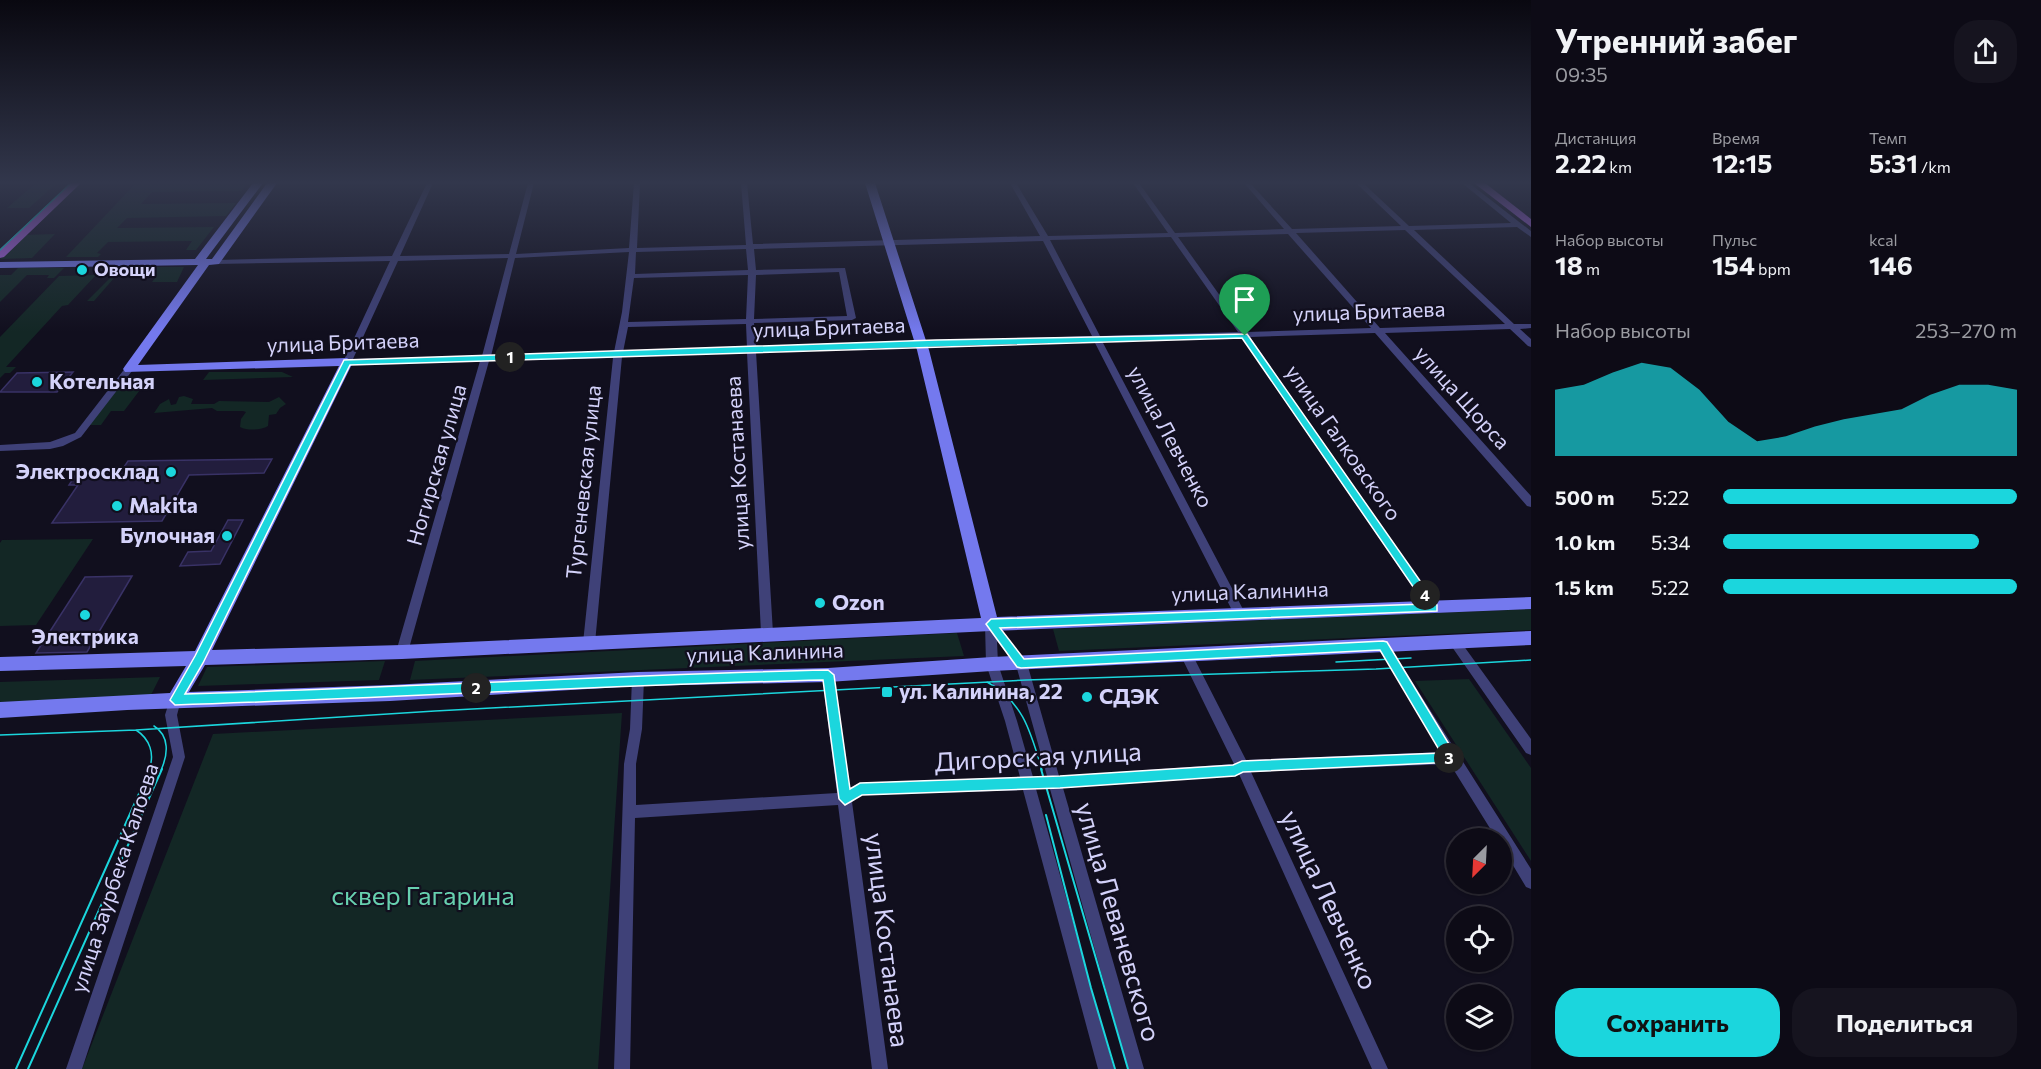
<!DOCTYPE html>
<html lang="ru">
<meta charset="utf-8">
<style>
body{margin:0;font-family:Commissioner,sans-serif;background:#16141f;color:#f1f3f6;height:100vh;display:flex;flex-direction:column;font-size:22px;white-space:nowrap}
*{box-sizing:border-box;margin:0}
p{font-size:20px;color:#9a9ba1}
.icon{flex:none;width:33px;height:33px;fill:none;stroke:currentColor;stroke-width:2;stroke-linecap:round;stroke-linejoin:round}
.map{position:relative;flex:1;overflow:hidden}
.sheet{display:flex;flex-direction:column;background:#0d0b16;width:510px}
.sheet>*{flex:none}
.needle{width:39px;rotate:204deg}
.controls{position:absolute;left:1446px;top:828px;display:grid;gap:12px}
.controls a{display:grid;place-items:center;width:66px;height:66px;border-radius:50%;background:#0d0b16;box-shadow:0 2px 4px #0004,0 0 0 2px #2d2b35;font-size:30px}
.pin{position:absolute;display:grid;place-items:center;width:51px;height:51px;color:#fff;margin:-62px -26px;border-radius:50% 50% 50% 0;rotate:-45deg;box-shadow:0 0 6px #0007}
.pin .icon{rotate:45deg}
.km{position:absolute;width:30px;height:30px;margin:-15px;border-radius:50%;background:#222;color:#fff;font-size:16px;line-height:30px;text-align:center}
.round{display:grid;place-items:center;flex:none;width:63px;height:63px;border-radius:24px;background:#16141f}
.summary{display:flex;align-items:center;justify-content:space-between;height:102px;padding:0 24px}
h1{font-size:33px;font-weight:700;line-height:45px}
.figures{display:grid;grid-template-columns:repeat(3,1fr);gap:9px;height:102px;padding:6px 24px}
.figures div{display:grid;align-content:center}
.figures b{font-size:26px;font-weight:700}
.figures small{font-size:16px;font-weight:400}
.figures p{font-size:16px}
.chart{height:168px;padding:12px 24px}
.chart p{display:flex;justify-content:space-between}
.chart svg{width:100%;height:108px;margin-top:6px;fill:#1bd6dd;opacity:.7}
.button{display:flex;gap:12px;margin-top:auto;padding:12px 24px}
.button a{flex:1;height:69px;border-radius:24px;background:#1bd6dd;color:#111;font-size:24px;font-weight:700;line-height:69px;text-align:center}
.button a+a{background:#16141f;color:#f1f3f6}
ul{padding:0 24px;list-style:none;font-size:20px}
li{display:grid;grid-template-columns:96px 72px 1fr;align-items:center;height:45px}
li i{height:15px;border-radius:8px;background:#1bd6dd}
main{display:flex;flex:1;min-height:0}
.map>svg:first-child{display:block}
</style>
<main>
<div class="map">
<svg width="1531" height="1069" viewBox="0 0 1531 1069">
<rect width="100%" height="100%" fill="#110f1e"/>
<path fill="#132725" d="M 36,183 L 57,183 L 29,208 L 7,208 Z
M 136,183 L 248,183 L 241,191 L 152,192 L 141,204 L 236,203 L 226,216 L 127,218 L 117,228 L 214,227 L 196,250 L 186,250 L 192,241 L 108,242 L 97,253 L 101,254 L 98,257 L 66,257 Z
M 55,234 L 32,258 L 0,259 L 23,235 Z
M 121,267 L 184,267 L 177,282 L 152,282 L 156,277 L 115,277 L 94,301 L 87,301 Z
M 18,268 L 64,268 L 54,278 L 47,278 L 49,275 L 27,275 L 0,302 L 0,275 L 11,275 Z
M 96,275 L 68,305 L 62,306 L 6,367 L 16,367 L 10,373 L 5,373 L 0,378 L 0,337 L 59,276 Z
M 209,372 L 282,372 L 293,377 L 203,380 Z
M 149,378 L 124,411 L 111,411 L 101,425 L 89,425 C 105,404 119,378 149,378 Z
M 184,396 L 193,399 L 191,404 L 214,404 L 219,401 L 269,402 L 279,397 L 286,404 L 280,408 L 276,414 L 269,415 L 268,426 C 261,430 248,431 240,427 L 241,419 L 246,412 L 243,411 L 217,411 L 212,408 L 154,413 L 160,404 L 169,399 L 171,405 L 176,404 L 179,397 Z
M 93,539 L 36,625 L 0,626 L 0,543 L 2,540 Z
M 1531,609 L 1531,630 L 1059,651 L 1053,629 Z
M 957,633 L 964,656 L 410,680 L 415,661 Z
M 385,661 L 379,680 L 198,686 L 207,667 Z
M 160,677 L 150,697 L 0,702 L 0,682 Z
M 1469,679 L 1531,768 L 1531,861 L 1415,681 Z
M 622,713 L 598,1069 L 82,1069 L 213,734 Z"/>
<path fill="#221d3d" stroke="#393266" stroke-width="1.5" d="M 73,372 L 57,392 L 0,392 L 17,373 Z
M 272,459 L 264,473 L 189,475 L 162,521 L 52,523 L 78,485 L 69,485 L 79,470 L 122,470 L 128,461 Z
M 228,520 L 243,520 L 220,564 L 180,566 L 188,552 L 211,551 Z
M 132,576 L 87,652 L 36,653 L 85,577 Z"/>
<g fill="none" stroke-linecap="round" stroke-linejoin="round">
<path fill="#3f4178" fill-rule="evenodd" d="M 427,183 L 433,183 L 400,256 L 509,254 L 528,183 L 534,183 L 516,254 L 629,248 L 634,183 L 640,183 L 637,248 L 746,245 L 741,183 L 747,183 L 753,244 L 1040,236 L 1010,183 L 1016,183 L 1048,236 L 1168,233 L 1133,183 L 1139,183 L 1175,233 L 1284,229 L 1244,183 L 1250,183 L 1292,229 L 1401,226 L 1356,183 L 1363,183 L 1409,226 L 1511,223 L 1462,183 L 1469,183 L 1531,231 L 1531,237 L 1517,227 L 1414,230 L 1514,324 L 1531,324 L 1531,328 L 1520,329 L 1531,339 L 1531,347 L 1528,346 L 1510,329 L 1385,333 L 1531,496 L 1531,507 L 1527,506 L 1375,333 L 1250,337 L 1437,605 L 1439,608 L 1437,611 L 1433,613 L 1429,611 L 1241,337 L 1102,341 L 1246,615 L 1244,618 L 1240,620 L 1236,618 L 1094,341 L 756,352 L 773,633 L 771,636 L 767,638 L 763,636 L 761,633 L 747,353 L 622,357 L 595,643 L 593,646 L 589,648 L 585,646 L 583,643 L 613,358 L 489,361 L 408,652 L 406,656 L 402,657 L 398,656 L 396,652 L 480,361 L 344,364 L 343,362 L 390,261 L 215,264 L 211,262 L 215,260 L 392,256 ZM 1405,230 L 1505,324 L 1380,328 L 1296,233 ZM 1288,234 L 1371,328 L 1246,332 L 1178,237 ZM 1171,237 L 1238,332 L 1100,336 L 1050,240 ZM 1043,241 L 1092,336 L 756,347 L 754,323 L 852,320 L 856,318 L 845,268 L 756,270 L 754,249 ZM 746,249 L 748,270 L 635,274 L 636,252 ZM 629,252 L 622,312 L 614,352 L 491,356 L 515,258 ZM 508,258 L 482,356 L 353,359 L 398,261 ZM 839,272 L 847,316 L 754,319 L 756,275 ZM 748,275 L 746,319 L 628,322 L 634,278 ZM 746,324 L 747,348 L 623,352 L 628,327 Z
M 129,366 L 132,367 L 132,371 L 81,437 L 63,446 L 50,449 L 0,451 L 0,445 L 50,442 L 75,433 L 126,367 Z
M 991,619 L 995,621 L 1027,663 L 1059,776 L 1234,764 L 1180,654 L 1182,650 L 1186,649 L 1190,650 L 1246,760 L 1443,752 L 1377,645 L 1379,642 L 1383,640 L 1387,642 L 1531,869 L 1531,889 L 1526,887 L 1502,847 L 1502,838 L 1496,838 L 1450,764 L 1251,772 L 1388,1069 L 1372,1069 L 1239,774 L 1235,776 L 1063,788 L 1144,1069 L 1128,1069 L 1050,789 L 1036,789 L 1114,1069 L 1098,1069 L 1023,790 L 862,795 L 852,802 L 888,1069 L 872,1069 L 838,805 L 635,818 L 630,1069 L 614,1069 L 624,764 L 630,729 L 632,679 L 634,675 L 638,674 L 642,675 L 644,679 L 642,729 L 636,764 L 636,805 L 837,793 L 822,675 L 824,671 L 828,670 L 832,671 L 834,675 L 850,788 L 860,783 L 1020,777 L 1005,721 L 986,664 L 985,624 L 987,621 ZM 997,641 L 1016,665 L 1047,776 L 1033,777 L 1017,721 L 998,664 Z
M 1454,636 L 1458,638 L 1531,739 L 1531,755 L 1526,753 L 1450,644 L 1448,641 L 1450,638 Z
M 175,695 L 179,696 L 181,700 L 177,715 L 185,757 L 82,1069 L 66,1069 L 173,757 L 165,715 L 171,696 Z"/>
<path fill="#7479ee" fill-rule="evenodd" d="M 253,183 L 263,183 L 206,259 L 212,259 L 267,183 L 277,183 L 219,264 L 209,265 L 138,365 L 347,358 L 353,362 L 212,650 L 402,645 L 981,618 L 917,350 L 865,183 L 875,183 L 929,350 L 997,617 L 1531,597 L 1531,609 L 991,631 L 402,659 L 205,665 L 189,692 L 390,685 L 638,672 L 828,668 L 992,657 L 1531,631 L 1531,645 L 992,671 L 828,682 L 638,686 L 390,701 L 127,710 L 0,718 L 0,702 L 170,693 L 186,666 L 0,671 L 0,657 L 195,651 L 339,366 L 125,372 L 123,369 L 125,366 L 198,265 L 0,268 L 0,262 L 195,259 Z"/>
<path fill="#b166ed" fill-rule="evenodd" d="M 71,183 L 81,183 L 4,257 L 0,258 L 0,249 Z
M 1474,183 L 1485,183 L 1531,219 L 1531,227 Z"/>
<path stroke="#1bd6dd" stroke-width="1.5" d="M 0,250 L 71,183
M 1336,662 L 1411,658
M 987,682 C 1023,701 1031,733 1042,770
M 154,726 C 170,736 168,755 161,770
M 136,730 C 150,739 155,754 149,770
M 0,735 L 136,730 L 435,711 L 1026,680 L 1376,669 L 1531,660"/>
<path stroke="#1bd6dd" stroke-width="2" d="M 1041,769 L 1128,1069
M 1046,815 L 1091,988 L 1115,1069
M 16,1069 L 150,769
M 28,1069 L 162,769"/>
</g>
<linearGradient id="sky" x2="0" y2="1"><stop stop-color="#090810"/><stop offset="0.55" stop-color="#32374c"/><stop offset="1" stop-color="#32374c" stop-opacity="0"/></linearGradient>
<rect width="1531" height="332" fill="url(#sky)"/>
<path fill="#1bd6dd" stroke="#fff" stroke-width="1.5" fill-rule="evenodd" d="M 1247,334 L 1437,605 L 1437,611 L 1000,628 L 1024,659 L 1383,641 L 1387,642 L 1455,754 L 1455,762 L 1243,772 L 1235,776 L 1060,788 L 862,795 L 845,805 L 839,799 L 823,680 C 607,685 391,698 175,705 L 170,700 L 195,656 L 344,360 L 936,340 ZM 1242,338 L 1425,604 L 991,619 L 986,624 L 1017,667 L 1021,668 L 1380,650 L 1441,753 L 1242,761 L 1233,765 L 1060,776 L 860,783 L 850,789 L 834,675 L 828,670 C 613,675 399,688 185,694 L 203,663 L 350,365 C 648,357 945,345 1242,338 Z"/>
<g fill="#1bd6dd" stroke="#110f1e" stroke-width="2">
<circle cx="82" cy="270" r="6"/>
<circle cx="37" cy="382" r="6"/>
<circle cx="171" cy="472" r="6"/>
<circle cx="117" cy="506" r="6"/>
<circle cx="227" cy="536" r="6"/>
<circle cx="820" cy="603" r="6"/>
<circle cx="85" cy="615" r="6"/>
<rect x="881" y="686" width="12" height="12" rx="3"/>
<circle cx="1087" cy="697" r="6"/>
</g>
<g text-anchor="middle" stroke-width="4.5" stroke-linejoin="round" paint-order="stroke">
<g font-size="18" font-weight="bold" fill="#d4d2fa" stroke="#110f1e" text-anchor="start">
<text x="94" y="276">Овощи</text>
</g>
<g font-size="21" fill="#d4d2fa" stroke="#110f1e">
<text transform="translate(1369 312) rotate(-2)" y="7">улица Бритаева</text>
<text transform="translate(829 328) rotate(-2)" y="7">улица Бритаева</text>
<text transform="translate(343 343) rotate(-2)" y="7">улица Бритаева</text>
<text transform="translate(1462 398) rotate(48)" y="7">улица Щорса</text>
<text transform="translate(1170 437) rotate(62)" y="7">улица Левченко</text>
<text transform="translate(1343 443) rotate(55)" y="7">улица Галковского</text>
<text transform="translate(738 463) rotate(-93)" y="7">улица Костанаева</text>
<text transform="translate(437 465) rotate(-74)" y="7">Ногирская улица</text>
<text transform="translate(584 482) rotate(-84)" y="7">Тургеневская улица</text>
<text transform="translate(1250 592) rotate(-2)" y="7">улица Калинина</text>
<text transform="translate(765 653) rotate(-2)" y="7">улица Калинина</text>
<text transform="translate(115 878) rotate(-72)" y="7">улица Заурбека Калоева</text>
</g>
<g font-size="21" font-weight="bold" fill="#d4d2fa" stroke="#110f1e" text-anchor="start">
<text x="49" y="389">Котельная</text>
<text x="159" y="479" text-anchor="end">Электросклад</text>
<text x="129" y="513">Makita</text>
<text x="215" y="543" text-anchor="end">Булочная</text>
<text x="832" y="610">Ozon</text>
<text x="85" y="644" text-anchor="middle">Электрика</text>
<text x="899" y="699">ул. Калинина, 22</text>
<text x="1099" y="704">СДЭК</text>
</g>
<g font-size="26" fill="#d4d2fa" stroke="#110f1e">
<text transform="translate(1038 757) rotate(-3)" y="9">Дигорская улица</text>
<text transform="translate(1329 900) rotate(65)" y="9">улица Левченко</text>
<text transform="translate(1118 922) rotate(74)" y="9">улица Леваневского</text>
<text transform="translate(887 940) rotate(83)" y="9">улица Костанаева</text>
</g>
<g font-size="26" fill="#67d0af" stroke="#110f1e">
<text x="423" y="905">сквер Гагарина</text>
</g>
</g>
</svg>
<div class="controls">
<a><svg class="needle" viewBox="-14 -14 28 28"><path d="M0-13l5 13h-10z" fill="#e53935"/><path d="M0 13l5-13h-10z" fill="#9a9ba1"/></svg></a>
<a><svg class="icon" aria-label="locate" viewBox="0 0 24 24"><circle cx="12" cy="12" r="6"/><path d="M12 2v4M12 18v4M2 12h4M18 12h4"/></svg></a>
<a><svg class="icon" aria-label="layers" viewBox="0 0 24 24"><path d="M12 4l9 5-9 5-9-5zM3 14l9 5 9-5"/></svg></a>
</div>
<div class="pin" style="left:1245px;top:336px;background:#1e9e55"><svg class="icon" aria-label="arrive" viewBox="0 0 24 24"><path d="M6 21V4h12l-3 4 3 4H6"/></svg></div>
<b class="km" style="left:510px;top:357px">1</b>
<b class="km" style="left:476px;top:688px">2</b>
<b class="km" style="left:1449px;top:758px">3</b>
<b class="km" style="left:1425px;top:595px">4</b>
</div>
<section class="sheet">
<div class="summary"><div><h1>Утренний забег</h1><p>09:35</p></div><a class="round"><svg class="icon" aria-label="share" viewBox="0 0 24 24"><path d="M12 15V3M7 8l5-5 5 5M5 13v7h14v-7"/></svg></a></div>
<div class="figures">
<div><p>Дистанция</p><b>2.22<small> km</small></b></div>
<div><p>Время</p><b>12:15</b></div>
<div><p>Темп</p><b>5:31<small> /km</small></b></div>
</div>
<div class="figures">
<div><p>Набор высоты</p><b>18<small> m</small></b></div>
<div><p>Пульс</p><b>154<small> bpm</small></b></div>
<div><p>kcal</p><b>146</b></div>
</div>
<div class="chart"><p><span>Набор высоты</span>253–270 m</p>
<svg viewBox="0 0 160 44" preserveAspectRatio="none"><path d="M0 44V17L10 15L20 10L30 6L40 8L50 17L60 30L70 38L80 36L90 32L100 29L110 27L120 25L130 19L140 15L150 15L160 17V44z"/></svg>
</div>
<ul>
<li><b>500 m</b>5:22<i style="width:100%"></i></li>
<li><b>1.0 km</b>5:34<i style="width:87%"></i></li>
<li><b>1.5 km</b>5:22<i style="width:100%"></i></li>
</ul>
<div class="button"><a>Сохранить</a><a>Поделиться</a></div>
</section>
</main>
